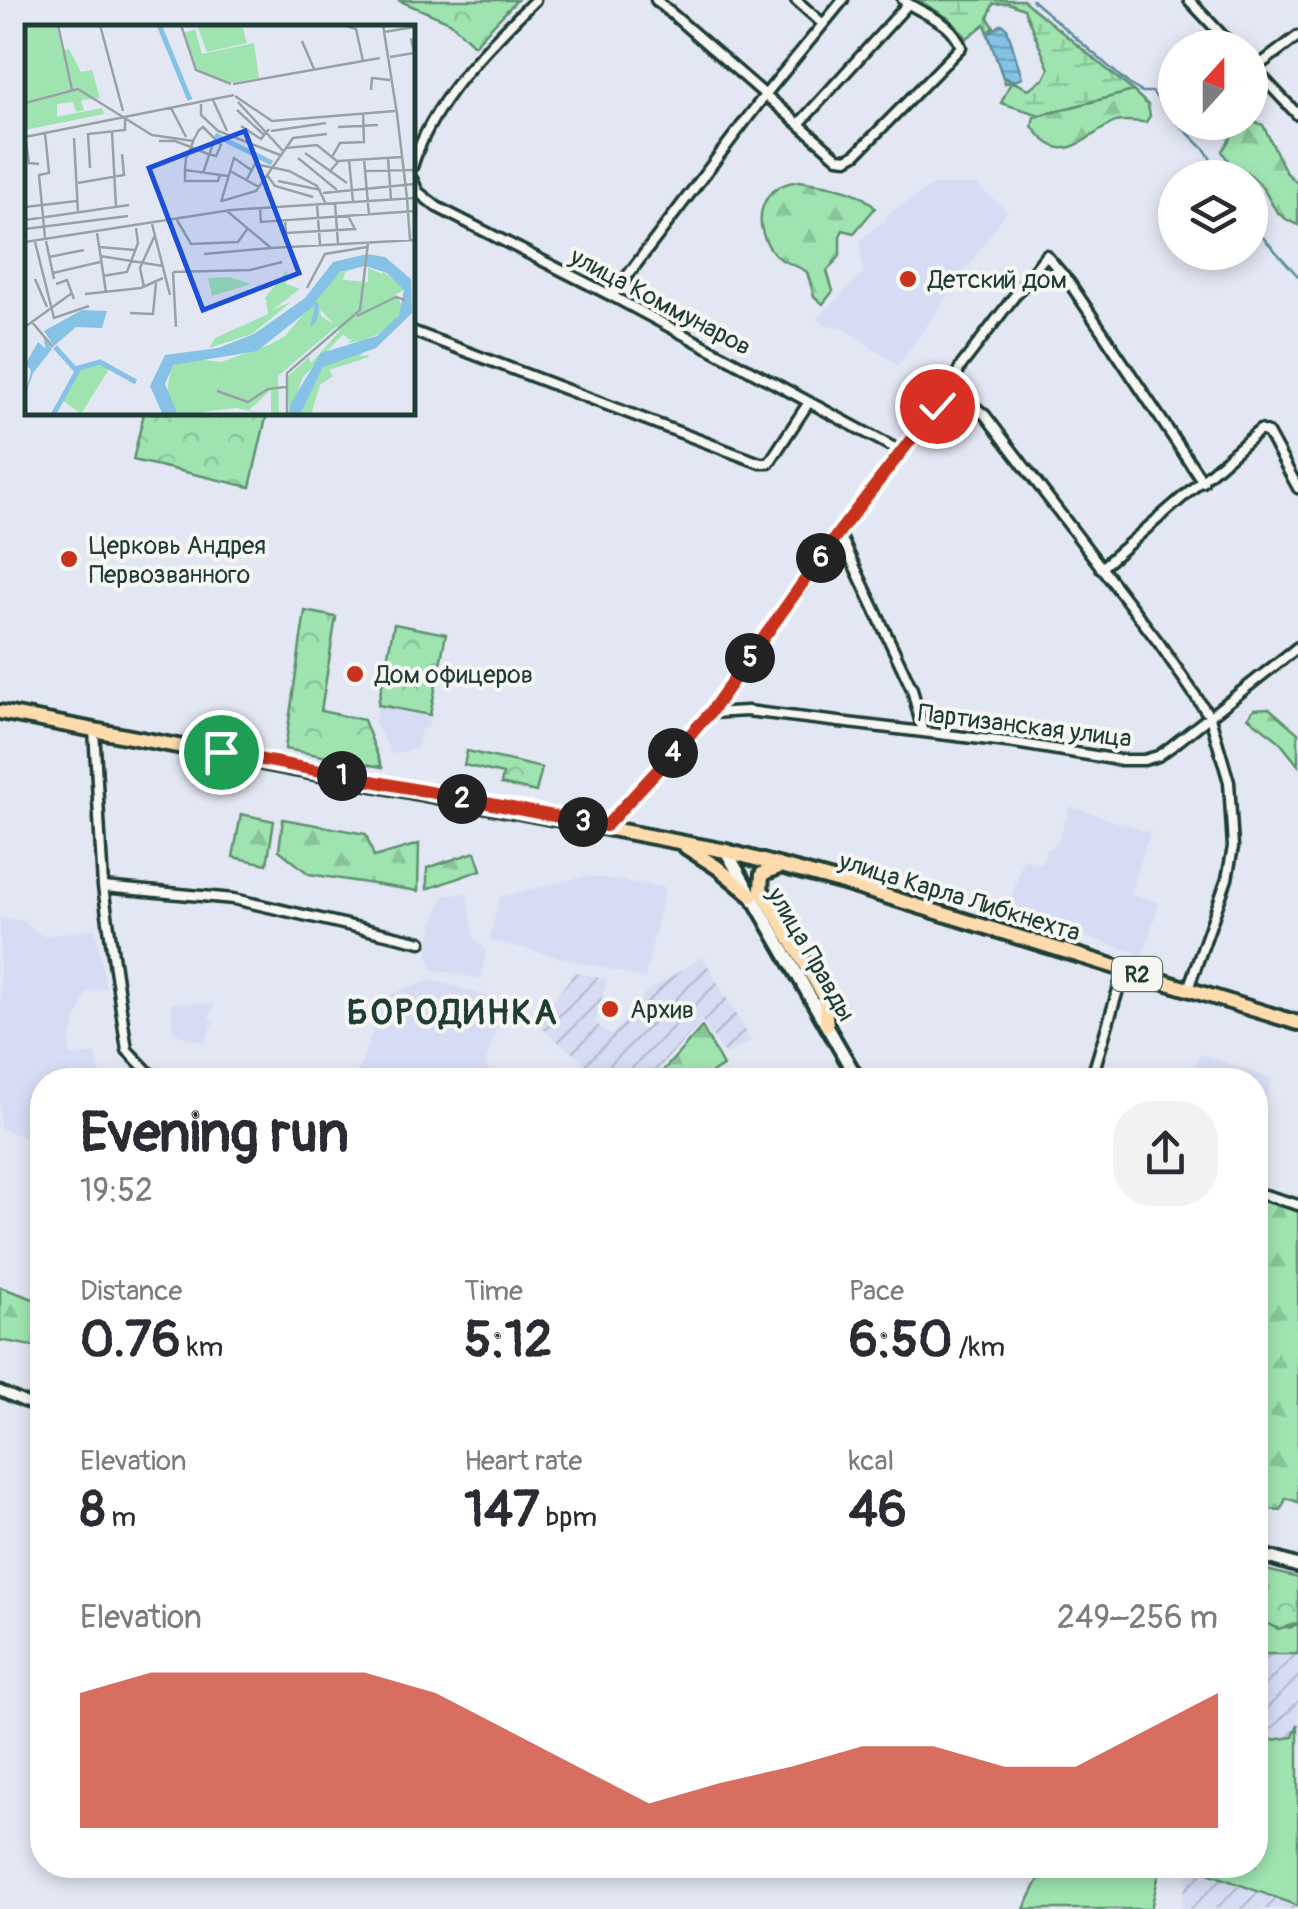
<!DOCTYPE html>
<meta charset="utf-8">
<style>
body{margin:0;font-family:Pangolin,sans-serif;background:#f2f2f3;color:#2b2b33;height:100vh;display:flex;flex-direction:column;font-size:38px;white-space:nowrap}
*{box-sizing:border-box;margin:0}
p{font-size:32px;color:#7c7c81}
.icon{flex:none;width:55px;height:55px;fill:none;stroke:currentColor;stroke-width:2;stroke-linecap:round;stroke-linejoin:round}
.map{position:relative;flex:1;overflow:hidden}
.sheet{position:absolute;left:30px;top:1068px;width:1238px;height:810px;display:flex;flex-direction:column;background:#fff;border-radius:40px;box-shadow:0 5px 15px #0003}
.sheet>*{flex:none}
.needle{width:65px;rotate:21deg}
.controls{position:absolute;left:1158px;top:30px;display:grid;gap:20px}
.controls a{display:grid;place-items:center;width:110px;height:110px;border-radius:50%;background:#fff;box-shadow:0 5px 15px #0003;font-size:50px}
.pin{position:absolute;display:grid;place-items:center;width:85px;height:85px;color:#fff;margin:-42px;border:5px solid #fff;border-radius:50%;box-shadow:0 2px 10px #0007}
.km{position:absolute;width:50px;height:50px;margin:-25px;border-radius:50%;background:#222;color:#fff;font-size:28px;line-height:50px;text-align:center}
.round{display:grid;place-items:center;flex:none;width:105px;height:105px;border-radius:40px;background:#f2f2f3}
.summary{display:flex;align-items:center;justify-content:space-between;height:170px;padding:0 50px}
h1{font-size:55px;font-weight:800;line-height:75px}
.metrics{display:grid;grid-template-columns:repeat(3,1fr);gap:15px;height:170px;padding:10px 50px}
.metrics div{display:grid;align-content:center}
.metrics b{font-size:50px;font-weight:800}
.metrics small{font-size:28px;font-weight:400}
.metrics p{font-size:28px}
.chart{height:280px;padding:20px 50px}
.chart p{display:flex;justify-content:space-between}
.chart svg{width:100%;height:180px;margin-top:10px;fill:#c8321e;opacity:.7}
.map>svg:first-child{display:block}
</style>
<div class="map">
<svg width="1298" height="1909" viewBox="0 0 1298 1909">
<defs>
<pattern id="industrial-furrows" width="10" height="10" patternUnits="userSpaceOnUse" patternTransform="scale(2.5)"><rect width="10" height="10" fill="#d6dcf3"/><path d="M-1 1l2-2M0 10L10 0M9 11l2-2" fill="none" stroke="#b7bed1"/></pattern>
<pattern id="forest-firs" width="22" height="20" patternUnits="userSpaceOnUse" patternTransform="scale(2.5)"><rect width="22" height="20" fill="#9fe4b0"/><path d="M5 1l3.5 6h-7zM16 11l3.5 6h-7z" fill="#88c498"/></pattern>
<pattern id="wetland-marsh" width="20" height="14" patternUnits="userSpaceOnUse" patternTransform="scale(2.5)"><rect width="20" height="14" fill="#9fe4b0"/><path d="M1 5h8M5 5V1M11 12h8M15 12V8" fill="none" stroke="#88c498"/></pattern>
<pattern id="park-crowns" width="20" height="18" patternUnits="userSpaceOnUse" patternTransform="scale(2.5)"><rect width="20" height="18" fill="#9fe4b0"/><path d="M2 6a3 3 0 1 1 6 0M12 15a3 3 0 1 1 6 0" fill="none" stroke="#88c498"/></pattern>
<pattern id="water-rules" width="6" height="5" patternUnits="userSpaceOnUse" patternTransform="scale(2.5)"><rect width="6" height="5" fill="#85c2e5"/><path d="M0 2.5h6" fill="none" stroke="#6c9fba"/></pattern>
</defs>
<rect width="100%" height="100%" fill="#e3e7f3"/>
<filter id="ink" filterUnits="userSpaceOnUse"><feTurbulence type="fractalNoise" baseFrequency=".01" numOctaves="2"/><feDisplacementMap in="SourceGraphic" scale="20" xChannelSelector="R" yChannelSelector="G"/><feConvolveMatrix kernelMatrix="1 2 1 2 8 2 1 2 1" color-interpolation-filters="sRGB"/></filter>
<g filter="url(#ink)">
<path fill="#d6dcf3" d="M 934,185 L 977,185 L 1007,211 L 898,366 L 844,328 L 828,326 L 817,319 L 863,273 L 860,243 L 864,236 L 884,222 L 887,215 Z
M 378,705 L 430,715 L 428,728 L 421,728 L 417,749 L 392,754 L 375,722 Z
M 1070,806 L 1150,833 L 1130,894 L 1159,903 L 1143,955 L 1007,912 L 1023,860 L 1041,865 L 1046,850 L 1057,844 Z
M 587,876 L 665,887 L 645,978 L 489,940 L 500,897 Z
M 467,893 L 474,938 L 486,950 L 481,979 L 432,969 L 428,954 L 432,926 L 443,896 Z
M 0,919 L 22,920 L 42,936 L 95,929 L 106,988 L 86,992 L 69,1042 L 71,1055 L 96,1054 L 101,1080 L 42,1080 L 42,1143 L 0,1129 Z
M 431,979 L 505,1002 L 485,1065 L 498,1080 L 355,1080 L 385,997 Z
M 171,1003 L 215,1004 L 209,1018 L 214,1021 L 204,1043 L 173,1033 Z
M 1200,1054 L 1273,1079 L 1255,1131 L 1255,1080 L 1191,1080 Z"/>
<path fill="url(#industrial-furrows)" d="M 703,957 L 751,1041 L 725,1055 L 702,1021 L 656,1071 L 663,1080 L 605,1080 L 536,1023 L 575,972 L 607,980 L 595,1023 L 612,1036 L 646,992 Z
M 1255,1654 L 1298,1654 L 1298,1909 L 1181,1909 L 1189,1865 L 1255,1865 Z"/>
<path fill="#9fe4b0" stroke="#5f9072" stroke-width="2.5" d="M 1298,1724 L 1298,1906 L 1189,1866 L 1255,1865 L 1255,1733 L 1257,1742 L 1293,1737 Z
M 1039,1865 L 1161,1865 L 1151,1909 L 1024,1909 L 1040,1877 Z"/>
<path fill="url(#forest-firs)" stroke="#5f9072" stroke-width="2.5" d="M 1133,91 L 1148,105 L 1150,116 L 1146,122 C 1136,122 1121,119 1113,123 C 1078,141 1063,168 1032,126 L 1034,117 Z
M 1250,120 L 1263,125 L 1286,172 L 1298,184 L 1298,225 C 1265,212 1275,196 1253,177 C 1239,165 1232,170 1222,151 L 1240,123 L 1250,122 Z
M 800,181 C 825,186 858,187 875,208 L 854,233 L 843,230 L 840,236 L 840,256 L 827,271 L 833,291 L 823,304 L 814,296 L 807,272 C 795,263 782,264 773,252 C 749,222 761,184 800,181 Z
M 1269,708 L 1298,733 L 1298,765 L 1278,740 L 1248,717 L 1254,709 Z
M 241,814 L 274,821 L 267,864 L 233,857 Z
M 283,819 L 366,834 L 374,857 L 419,844 L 418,891 L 309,874 L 279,850 Z
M 475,852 L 481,870 L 427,889 L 427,868 Z
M 702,1027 L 723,1066 L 700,1080 L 667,1080 L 661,1073 Z
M 1255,1197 L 1298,1211 L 1298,1502 L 1286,1498 L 1281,1510 L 1268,1509 L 1262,1526 L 1255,1524 Z
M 0,1287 L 42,1302 L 42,1348 L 0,1340 Z
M 1255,1619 L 1290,1628 L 1298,1623 L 1298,1654 L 1255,1654 Z"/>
<path fill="url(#wetland-marsh)" stroke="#5f9072" stroke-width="2.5" fill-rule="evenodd" d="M 918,0 L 1023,0 L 1133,91 L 1040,115 L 1001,103 L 1011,82 L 1005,83 L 985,24 L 967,38 L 950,19 ZM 1008,3 L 1024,9 L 1049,69 L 1044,79 L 1028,89 L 1003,77 L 988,34 L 994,27 L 988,18 L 993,4 Z"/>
<path fill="url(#park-crowns)" stroke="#5f9072" stroke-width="2.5" d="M 398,0 L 517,0 L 474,45 L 450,22 Z
M 144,413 L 267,413 L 250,487 L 133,460 Z
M 305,611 L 336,617 L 321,711 L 364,720 L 382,767 L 285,749 Z
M 394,624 L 446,634 L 430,715 L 378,705 Z
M 467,751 L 542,768 L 536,792 L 501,784 L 503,774 L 464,765 Z
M 1255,1567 L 1298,1578 L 1298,1623 L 1279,1629 L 1255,1619 Z"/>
<path fill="url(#water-rules)" stroke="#5c8d9e" stroke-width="2.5" d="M 1002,24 L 1007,28 L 1022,78 L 1015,81 L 1003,77 L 988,34 Z"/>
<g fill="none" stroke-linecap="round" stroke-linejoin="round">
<path stroke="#5c8d9e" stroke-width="2.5" d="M 1032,0 L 1130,85 L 1142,92 L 1152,92 L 1175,120
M 1177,122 L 1206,151 L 1221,178
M 1250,223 L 1298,276"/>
<defs>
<path id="street" d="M 656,0 L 838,158 L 847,159 L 856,154 L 961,47 C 952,20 923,15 903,0
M 796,0 L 823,24
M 1189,0 L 1234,48
M 1250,64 L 1298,115
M 1250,72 L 1298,36
M 799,124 L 908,4
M 412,167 C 432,101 487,47 535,0
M 412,179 L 418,192 L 437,207 L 612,296 L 900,451
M 612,296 L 765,95 L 843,0
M 412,331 L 760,463 L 769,463 L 809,402
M 944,400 L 963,397 L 985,415 L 1159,643 L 1210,717 L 1229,782 L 1233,847 L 1227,879 L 1188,989
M 839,533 L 912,689 L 923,732
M 1101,568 L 1260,430 L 1268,433 L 1298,488
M 710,713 L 747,711 L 1015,743 L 1119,760 L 1144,760 L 1158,756 L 1172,746 L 1298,647
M 94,729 L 103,887 L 127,1050 L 156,1080
M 606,826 L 710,713 L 900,451 L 944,400 L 961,366 L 1046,255 L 1069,282 L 1203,482
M 103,887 L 234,899 L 421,942
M 1091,1080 L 1124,970
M 1255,1192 L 1298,1205
M 0,1391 L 42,1410"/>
<path id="secondary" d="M 726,851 L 858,1080
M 1255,1553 L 1298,1566"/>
<path id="primary" d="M 0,712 L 726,851 L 840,882 L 1298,1023
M 686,847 L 717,867 L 752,896
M 779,867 L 762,874 L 761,889 L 824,996 L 827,1025"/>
</defs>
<use href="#street" stroke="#1f3d34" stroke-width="15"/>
<use href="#secondary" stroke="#1f3d34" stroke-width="19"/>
<use href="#primary" stroke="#1f3d34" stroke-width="20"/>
<use href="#street" stroke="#f6f6f2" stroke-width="8"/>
<use href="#secondary" stroke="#f6f6f2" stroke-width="11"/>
<use href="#primary" stroke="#fedbac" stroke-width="12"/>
</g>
</g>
<g fill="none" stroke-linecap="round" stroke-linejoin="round" filter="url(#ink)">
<defs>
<path id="route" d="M 221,752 L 606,826 L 710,713 L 839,532 L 937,406"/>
</defs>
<use href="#route" stroke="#fff" stroke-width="20"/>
<use href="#route" stroke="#c8321e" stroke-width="12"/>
</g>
<g fill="#c8321e" stroke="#f6f6f2" stroke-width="4">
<circle cx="908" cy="279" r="10"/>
<circle cx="69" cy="559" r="10"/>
<circle cx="355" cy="674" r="10"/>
<circle cx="610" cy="1009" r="10"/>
</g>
<g text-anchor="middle" stroke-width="8" stroke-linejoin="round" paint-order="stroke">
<rect fill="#f6f6f2" stroke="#60746d" stroke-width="2.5" x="1112" y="957" width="50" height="34" rx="8"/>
<g font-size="22" font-weight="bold" fill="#1f3d34">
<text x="1137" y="982">R2</text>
</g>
<g font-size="25" fill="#1f3d34" stroke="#f6f6f2" text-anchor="start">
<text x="928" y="288">Детский дом</text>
<text x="89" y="554">Церковь Андрея<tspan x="89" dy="29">Первозванного</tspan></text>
<text x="375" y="683">Дом офицеров</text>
<text x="630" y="1018">Архив</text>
</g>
<g font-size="25" fill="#1f3d34" stroke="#f6f6f2">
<text transform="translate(661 301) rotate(28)" y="9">улица Коммунаров</text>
<text transform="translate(1025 725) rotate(7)" y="9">Партизанская улица</text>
<text transform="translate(960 896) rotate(17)" y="9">улица Карла Либкнехта</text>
<text transform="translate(812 954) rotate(60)" y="9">улица Правды</text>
</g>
<g font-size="35" font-weight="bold" letter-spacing="2.5" fill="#1f3d34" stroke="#f6f6f2">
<text x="453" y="1024">БОРОДИНКА</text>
</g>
</g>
<g transform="translate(25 25)">
<rect width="390" height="390" fill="#e3e7f3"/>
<path d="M 172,0 L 217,0 L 222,18 L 182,27 ZM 343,243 L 360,250 L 368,271 L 333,316 L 323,314 L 290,279 L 309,254 L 343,257 ZM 262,245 L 261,259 L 275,264 L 246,286 L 240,273 ZM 73,337 L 86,341 L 56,389 L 37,375 L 54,343 Z" fill="#9fe4b0"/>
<path d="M 77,83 L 79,89 L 0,105 L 0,98 ZM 340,241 L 320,247 L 314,270 L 320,294 L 302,287 L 310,268 L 302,265 L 294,277 L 296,291 L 312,301 L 253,351 L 254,390 L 246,390 L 246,365 L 224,385 L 242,390 L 211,383 L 153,390 L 142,368 L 146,341 L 169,334 L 196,337 L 246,319 L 260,311 L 313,248 ZM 358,247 L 375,258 L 379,265 L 371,269 L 378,283 L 362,305 L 340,315 L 323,318 L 355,289 L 326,300 L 340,259 L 345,258 L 338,282 L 353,273 ZM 241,277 L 247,285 L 266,277 L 227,309 L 184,323 L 190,313 L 243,289 ZM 320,300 L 325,302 L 278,352 L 264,390 L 262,352 L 284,332 L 286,338 ZM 339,326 L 335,331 L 343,330 L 344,332 L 304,345 L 308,351 L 295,360 L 286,390 L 275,390 L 298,342 Z" fill="#9fe4b0"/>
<path d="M 44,24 L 56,47 L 67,45 L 75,73 L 56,75 L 59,85 L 51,87 L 48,77 L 32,79 L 32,92 L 0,98 L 0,37 Z" fill="#9fe4b0"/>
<path d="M 252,325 L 256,336 L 246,347 L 237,345 L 241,355 L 229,357 L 227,373 L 193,362 L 190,346 ZM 175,339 L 175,346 L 156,352 L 160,363 L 143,369 L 146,341 Z" fill="#9fe4b0"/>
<path d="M 0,0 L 32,0 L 37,26 L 0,37 ZM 170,4 L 177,29 L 229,18 L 234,53 L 204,58 L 173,47 L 159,8 ZM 204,252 L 226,259 L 187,271 L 183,253 Z" fill="#9fe4b0"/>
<path d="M 342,229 L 360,232 L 386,254 L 387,288 L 351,323 L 298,342 L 275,390 L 264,390 L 266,378 L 296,328 L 352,311 L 374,290 L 379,265 L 362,248 L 340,241 L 315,247 L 290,277 L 294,279 L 293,291 L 290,298 L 285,302 L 290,280 L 232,326 L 148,340 L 140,359 L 153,390 L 138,390 L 125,361 L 140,330 L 193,323 L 229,309 L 280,273 L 308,237 ZM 57,285 L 82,286 L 77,303 L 51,302 L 29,321 L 19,306 ZM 18,311 L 27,324 L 8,348 L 0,372 L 6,346 L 1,338 L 13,317 L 21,324 Z" fill="#85c2e5"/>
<path fill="none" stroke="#85c2e5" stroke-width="5" d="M 134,0 L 165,75M 190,110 L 247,138M 30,322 L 50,344 L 75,337 L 111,357M 28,390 L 54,343"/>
<path fill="none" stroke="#95a3a7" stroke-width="2.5" d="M 33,0 L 47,65M 75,0 L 98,86M 156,0 L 171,45 L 206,59M 318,0 L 331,4 L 338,36M 358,0 L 372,89M 359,7 L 390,2M 277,16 L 289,44M 365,32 L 389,28 L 386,13M 208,59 L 355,33M 346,65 L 347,53 L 365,55M 210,71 L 247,96 L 370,86M 188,75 L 202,106M 213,77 L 258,126M 0,78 L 53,64 L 127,110 L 168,116M 176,79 L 176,90 L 193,106 L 255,130M 146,83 L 161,112M 212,85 L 239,110M 372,89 L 382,173M 216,101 L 236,114 L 244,104M 313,102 L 353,100M 246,106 L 301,98M 87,107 L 91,182M 0,112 L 209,70M 49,113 L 53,188M 1,116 L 4,138 L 14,139M 134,116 L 150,116 L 166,122 L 183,129 L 191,131 L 196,120 L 178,102 L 174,105 L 168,116 L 168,117 L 166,122 L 161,133 L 160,145 L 203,151M 261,123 L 292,120 L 313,137 L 305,146M 280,128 L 322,158M 307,132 L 315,118 L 339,117 L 338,88M 273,133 L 312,165M 363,133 L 366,174M 339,134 L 344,190M 324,135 L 328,177M 313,136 L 377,132M 65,143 L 63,109 L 100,105 L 100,94M 160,145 L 160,156 L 193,156 L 195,150M 205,146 L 234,162M 340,146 L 390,145M 178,148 L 189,116M 242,150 L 250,161 L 288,172M 222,154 L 230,139 L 264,146 L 292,161 L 301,179M 253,156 L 296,165M 53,158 L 99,150 L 97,129M 298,168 L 390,159M 382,173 L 385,215M 197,176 L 231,166 L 268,113 L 302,109M 196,177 L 209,133 L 226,145M 310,178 L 313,219M 292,179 L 295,220M 0,182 L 52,176M 235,183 L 236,197 L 390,186M 202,186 L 246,223 L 390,215M 0,195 L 104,180M 152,195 L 166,219 L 213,217 L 223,203M 260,195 L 261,208 L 330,204 L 323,191M 127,199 L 145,270M 0,204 L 103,191M 72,208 L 81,267M 20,213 L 14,150 L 24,148 L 20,108M 21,216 L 29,254M 0,217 L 206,185 L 390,173M 10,217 L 29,293 L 64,281M 74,222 L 110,225M 179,229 L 246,223M 75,231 L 138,241M 24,232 L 59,225M 148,247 L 225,245 L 257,237M 148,247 L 151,302M 28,248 L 75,237M 78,251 L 102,247 L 113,218 L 111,203M 10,254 L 22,282M 31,259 L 42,255 L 49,274M 119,262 L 115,243 L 130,210M 282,263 L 300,229 L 342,222M 60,269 L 116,263 L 138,253M 105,288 L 128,289 L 131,258M 332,291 L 371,272 L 380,275M 6,296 L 28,322M 0,302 L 47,268M 192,366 L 223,377 L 243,364 L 261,362M 262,390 L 262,348 L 335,285 L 343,218"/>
<path fill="#1d4ed8" fill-opacity="0.15" stroke="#1d4ed8" stroke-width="5" d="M 220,106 L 274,248 L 178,285 L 124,143 Z"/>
<rect width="390" height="390" fill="none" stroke="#1f3d34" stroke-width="5"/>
</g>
</svg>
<div class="controls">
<a><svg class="needle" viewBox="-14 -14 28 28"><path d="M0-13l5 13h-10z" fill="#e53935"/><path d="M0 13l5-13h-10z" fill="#7c7c81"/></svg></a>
<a><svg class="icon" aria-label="layers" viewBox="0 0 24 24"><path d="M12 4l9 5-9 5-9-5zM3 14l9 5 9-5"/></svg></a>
</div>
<div class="pin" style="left:221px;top:752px;background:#1e9e55"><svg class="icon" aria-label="arrive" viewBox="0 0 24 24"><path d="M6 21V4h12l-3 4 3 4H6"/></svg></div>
<div class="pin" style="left:937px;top:406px;background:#d93025"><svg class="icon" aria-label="check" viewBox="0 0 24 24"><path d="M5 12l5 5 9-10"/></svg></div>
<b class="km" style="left:342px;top:776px">1</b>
<b class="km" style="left:462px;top:799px">2</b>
<b class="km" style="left:583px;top:822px">3</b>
<b class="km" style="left:673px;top:753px">4</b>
<b class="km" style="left:750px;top:658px">5</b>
<b class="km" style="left:821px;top:558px">6</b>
<section class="sheet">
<div class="summary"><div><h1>Evening run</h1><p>19:52</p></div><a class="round"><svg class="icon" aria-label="share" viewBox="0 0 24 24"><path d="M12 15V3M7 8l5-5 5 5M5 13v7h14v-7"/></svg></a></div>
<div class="metrics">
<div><p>Distance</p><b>0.76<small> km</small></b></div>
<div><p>Time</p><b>5:12</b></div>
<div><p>Pace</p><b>6:50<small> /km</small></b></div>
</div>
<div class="metrics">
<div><p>Elevation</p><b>8<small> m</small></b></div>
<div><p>Heart rate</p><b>147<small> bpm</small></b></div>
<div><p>kcal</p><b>46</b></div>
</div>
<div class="chart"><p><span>Elevation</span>249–256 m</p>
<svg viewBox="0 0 160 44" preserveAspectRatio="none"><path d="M0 44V11L10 6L20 6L30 6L40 6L50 11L60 20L70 29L80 38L90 33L100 29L110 24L120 24L130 29L140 29L150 20L160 11V44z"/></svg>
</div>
</section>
</div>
